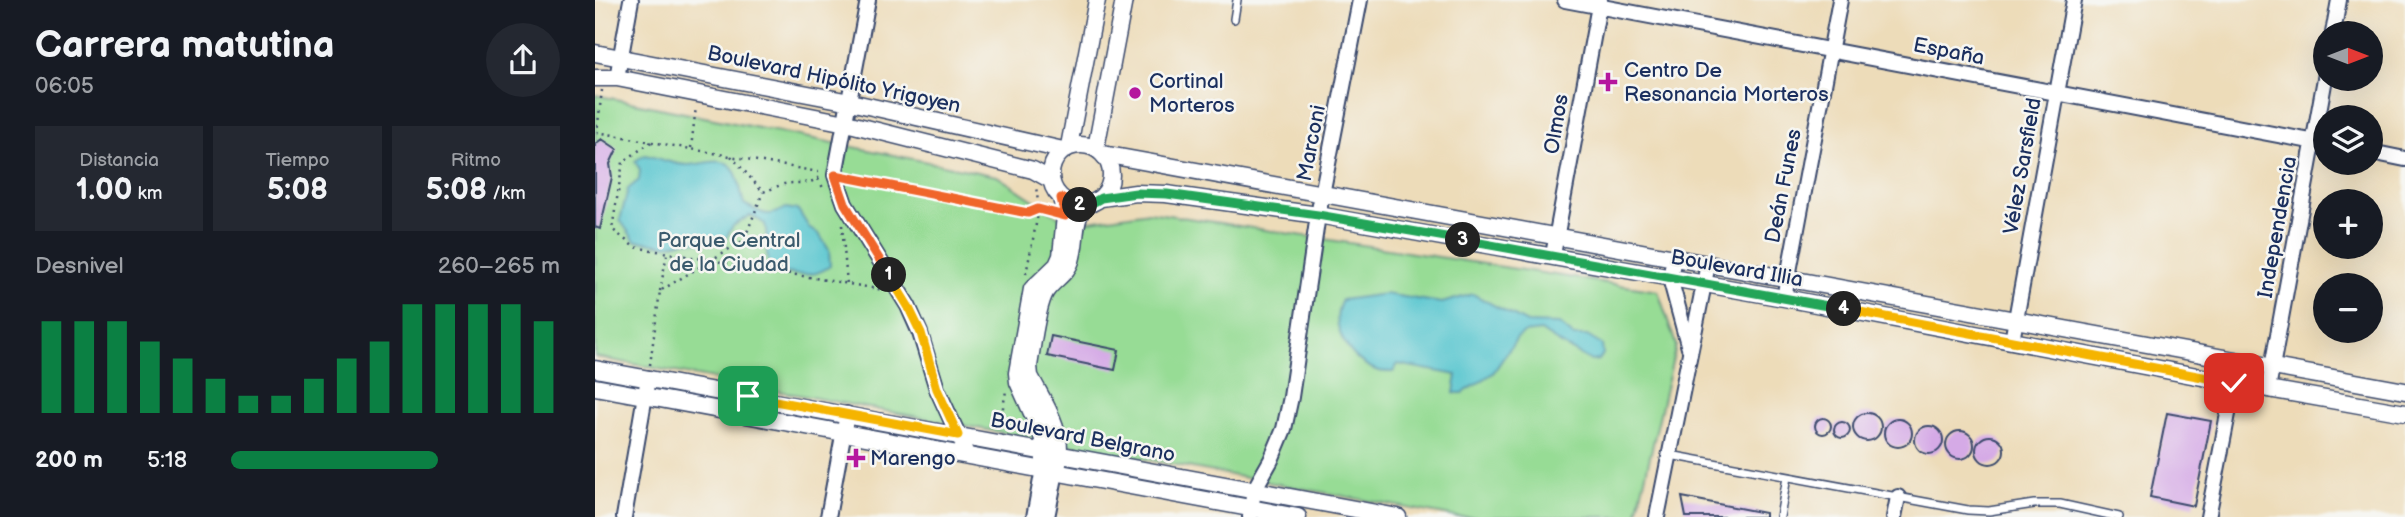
<!DOCTYPE html>
<html lang="es">
<meta charset="utf-8">
<style>
body{margin:0;font-family:"Balsamiq Sans",sans-serif;background:#242831;color:#f1f3f6;height:100vh;display:flex;flex-direction:column;font-size:26px;white-space:nowrap}
*{box-sizing:border-box;margin:0}
p{font-size:23px;color:#9ea1a6}
.icon{flex:none;width:38px;height:38px;fill:none;stroke:currentColor;stroke-width:2;stroke-linecap:round;stroke-linejoin:round}
.map{position:relative;flex:1;overflow:hidden}
.sheet{display:flex;flex-direction:column;background:#171b24;width:595px}
.sheet>*{flex:none}
.needle{width:46px;rotate:90deg}
.controls{position:absolute;left:1718px;top:21px;display:grid;gap:14px}
.controls a{display:grid;place-items:center;width:70px;height:70px;border-radius:50%;background:#171b24;box-shadow:0 7px 28px #0002;font-size:35px}
.pin{position:absolute;display:grid;place-items:center;width:60px;height:60px;color:#fff;margin:-30px;border-radius:14px;box-shadow:0 4px 10px #0006}
.km{position:absolute;width:35px;height:35px;margin:-18px;border-radius:50%;background:#222;color:#fff;font-size:19px;line-height:35px;text-align:center}
.round{display:grid;place-items:center;flex:none;width:74px;height:74px;border-radius:37px;background:#242831}
.overview{display:flex;align-items:center;justify-content:space-between;height:119px;padding:0 35px}
h1{font-size:38px;font-weight:700;line-height:52px}
.figures{display:grid;grid-template-columns:repeat(3,1fr);gap:10px;height:119px;padding:7px 35px}
.figures div{display:grid;align-content:center;border-radius:0px;background:#242831;text-align:center}
.figures b{font-size:30px;font-weight:700}
.figures small{font-size:19px;font-weight:400}
.figures p{font-size:19px}
.chart{height:196px;padding:14px 35px}
.chart p{display:flex;justify-content:space-between}
.chart svg{width:100%;height:126px;margin-top:7px;stroke:#0b8043;stroke-width:6}
ul{padding:0 35px;list-style:none;font-size:23px}
li{display:grid;grid-template-columns:112px 84px 1fr;align-items:center;height:52px}
li i{height:18px;border-radius:9px;background:#0b8043}
main{display:flex;flex:1;min-height:0}
.map>svg:first-child{display:block}
</style>
<main>
<section class="sheet">
<div class="overview"><div><h1>Carrera matutina</h1><p>06:05</p></div><a class="round"><svg class="icon" aria-label="share" viewBox="0 0 24 24"><path d="M12 15V3M7 8l5-5 5 5M5 13v7h14v-7"/></svg></a></div>
<div class="figures">
<div><p>Distancia</p><b>1.00<small> km</small></b></div>
<div><p>Tiempo</p><b>5:08</b></div>
<div><p>Ritmo</p><b>5:08<small> /km</small></b></div>
</div>
<div class="chart"><p><span>Desnivel</span>260–265 m</p>
<svg viewBox="0 0 160 44" preserveAspectRatio="none"><path d="M5 44V12M15 44V12M25 44V12M35 44V19M45 44V25M55 44V32M65 44V38M75 44V38M85 44V32M95 44V25M105 44V19M115 44V6M125 44V6M135 44V6M145 44V6M155 44V12"/></svg>
</div>
<ul>
<li><b>200 m</b>5:18<i style="width:63%"></i></li>
</ul>
</section>
<div class="map">
<svg width="1810" height="517" viewBox="0 0 1810 517">
<rect width="100%" height="100%" fill="#f6f6f2"/>
<filter id="ink" filterUnits="userSpaceOnUse"><feTurbulence type="fractalNoise" baseFrequency=".0143" numOctaves="2"/><feDisplacementMap in="SourceGraphic" scale="14" xChannelSelector="R" yChannelSelector="G"/><feConvolveMatrix kernelMatrix="1 2 1 2 8 2 1 2 1" color-interpolation-filters="sRGB"/></filter>
<filter id="wash" filterUnits="userSpaceOnUse"><feTurbulence type="fractalNoise" baseFrequency=".00686" numOctaves="4" result="noise"/><feDisplacementMap in="SourceGraphic" scale="28" xChannelSelector="R" yChannelSelector="G"/><feGaussianBlur stdDeviation="1.57" result="paint"/><feColorMatrix in="noise" values="0 0 0 0 0 0 0 0 0 0 0 0 0 0 0 0 0 1.4 0 .05"/><feComposite in="paint" operator="in"/></filter>
<g filter="url(#wash)">
<rect width="100%" height="100%" fill="#eddcb9"/>
<path fill="#97dc95" stroke="#59867a" stroke-width="2" d="M 0,95 L 402,176 L 475,224 L 554,212 L 1063,291 L 1081,345 L 1041,517 L 861,517 L 0,357 Z"/>
<path fill="#59c6cf" stroke="#3a7a96" stroke-width="2" d="M 50,155 C 65,158 78,165 93,165 C 107,165 126,156 137,167 C 145,176 145,193 149,204 C 167,213 172,219 191,208 L 203,210 L 215,229 L 224,234 L 234,250 L 235,266 C 218,279 197,276 177,269 C 168,253 174,242 170,224 L 156,215 L 138,226 L 129,241 C 111,246 112,242 95,241 C 87,240 78,246 68,245 C 58,244 51,240 40,241 L 25,220 L 33,189 L 44,180 L 45,170 L 40,161 Z
M 790,294 L 847,303 L 878,294 L 932,323 L 964,324 L 978,336 L 992,336 L 1007,345 L 1008,354 L 1004,360 L 996,361 C 979,351 962,343 946,331 L 929,333 L 922,338 L 898,373 L 868,393 L 859,393 L 862,375 L 803,364 L 798,372 C 792,372 785,372 781,370 C 754,359 733,327 747,300 Z"/>
<g id="blocks">
<path fill="#d5aae6" d="M 7,139 L 22,149 L 15,164 L 17,177 L 5,229 L 0,227 L 0,144 Z
M 456,336 L 524,350 L 520,370 L 452,356 Z
M 1572,413 L 1616,421 L 1599,506 L 1555,497 Z
M1258 427a14 14 0 1 1 28 0a14 14 0 1 1-28 0Z
M1220 426a8 8 0 1 1 16 0a8 8 0 1 1-16 0Z
M1289 433a14 14 0 1 1 28 0a14 14 0 1 1-28 0Z
M1239 430a8 8 0 1 1 16 0a8 8 0 1 1-16 0Z
M1320 440a14 14 0 1 1 28 0a14 14 0 1 1-28 0Z
M1351 445a14 14 0 1 1 28 0a14 14 0 1 1-28 0Z
M1381 450a14 14 0 1 1 28 0a14 14 0 1 1-28 0Z
M 1087,497 L 1170,513 L 1170,517 L 1091,517 Z"/>
</g>
</g>
<g filter="url(#ink)">
<use href="#blocks" fill-opacity="0" stroke="#3a496c" stroke-width="2"/>
<g fill="none" stroke-linecap="round" stroke-linejoin="round">
<defs>
<path id="service" d="M 639,19 L 642,0
M 1075,455 L 1373,510 L 1394,511 L 1439,504 L 1465,504 L 1524,517
M 1185,517 L 1192,477"/>
<path id="minor" d="M 273,0 L 240,175 L 250,204 L 313,306 L 325,333 L 342,389 L 372,454
M 970,0 L 1731,144
M 1738,33 L 1744,0
M 22,78 L 36,0
M 1776,152 L 1810,159
M 958,255 L 1005,0
M 1079,258 L 1075,278 L 1094,348
M 1189,298 L 1245,0
M 1417,341 L 1479,0
M 1673,389 L 1731,73
M 29,517 L 53,378
M 233,517 L 252,414
M 439,517 L 448,469
M 452,517 L 461,472
M 655,517 L 659,490 L 676,460 L 689,429 L 696,397 L 723,215 L 765,0
M 1062,517 L 1113,264
M 1299,517 L 1303,497
M 1613,517 L 1639,383"/>
<path id="tertiary" d="M 0,53 L 255,102 L 468,150
M 0,78 L 22,78 L 251,123 L 438,170 L 456,180
M456 175a30 30 0 1 1 60 0a30 30 0 1 1-60 0Z
M 474,146 L 502,0
M 501,148 L 529,0
M 508,154 L 1810,391
M 506,198 L 541,193 L 571,194 L 723,215 L 1189,298 L 1639,383 L 1810,413
M 0,369 L 803,517
M 0,387 L 703,517
M 449,460 L 449,443 L 446,433 L 423,382 L 422,373 L 437,289 L 462,265 L 466,256 L 470,216 L 466,198
M 463,464 C 469,430 450,405 435,376 L 434,366 C 437,349 442,304 451,291 C 459,279 474,273 477,257 C 482,238 478,221 490,205"/>
</defs>
<use href="#service" stroke="#3a496c" stroke-width="10"/>
<use href="#minor" stroke="#3a496c" stroke-width="18"/>
<use href="#tertiary" stroke="#3a496c" stroke-width="19"/>
<path stroke="#3a496c" stroke-width="2.5" stroke-dasharray="2 5" stroke-linecap="butt" d="M 7,90 L 2,132 L 229,173
M 56,142 L 28,162 L 17,229 L 39,247 L 289,290
M 96,148 L 101,107
M 136,156 L 168,192 C 175,190 182,186 189,184 C 203,181 217,187 226,174
M 256,178 L 433,213 L 444,209 L 455,212
M 223,179 L 230,191
M 247,225 L 252,284
M 431,274 L 444,209 L 441,187
M 65,291 L 72,253
M 55,365 L 65,291 L 149,240 L 168,192
M 404,429 L 411,391"/>
<use href="#service" stroke="#fff" stroke-width="7"/>
<use href="#minor" stroke="#fff" stroke-width="14"/>
<use href="#tertiary" stroke="#fff" stroke-width="16"/>
</g>
</g>
<g fill="none" stroke-linecap="round" stroke-linejoin="round" filter="url(#ink)">
<defs>
<path id="split-1" d="M 153,396 L 363,435 L 342,389 L 326,333 L 313,306 L 294,275"/>
<path id="split-2" d="M 294,275 L 250,204 L 240,175 L 433,213 L 443,209 L 470,216 L 466,198 L 473,202 L 485,205"/>
<path id="split-3" d="M 485,205 L 499,202 L 506,198 L 541,193 L 572,194 L 723,215 L 868,240"/>
<path id="split-4" d="M 868,240 L 1249,309"/>
<path id="split-5" d="M 1249,309 L 1639,383"/>
</defs>
<use href="#split-1" stroke="#fff" stroke-width="14"/>
<use href="#split-2" stroke="#fff" stroke-width="14"/>
<use href="#split-3" stroke="#fff" stroke-width="14"/>
<use href="#split-4" stroke="#fff" stroke-width="14"/>
<use href="#split-5" stroke="#fff" stroke-width="14"/>
<use href="#split-1" stroke="#f5b400" stroke-width="9"/>
<use href="#split-2" stroke="#f0652b" stroke-width="9"/>
<use href="#split-3" stroke="#22a559" stroke-width="9"/>
<use href="#split-4" stroke="#22a559" stroke-width="9"/>
<use href="#split-5" stroke="#f5b400" stroke-width="9"/>
</g>
<g fill="#b5179e" stroke="#f6f6f2" stroke-width="2.5">
<path d="M1009.5 71.5h7v7h7v7h-7v7h-7v-7h-7v-7h7z"/>
<circle cx="540" cy="93" r="7"/>
<path d="M257.5 447.5h7v7h7v7h-7v7h-7v-7h-7v-7h7z"/>
</g>
<g text-anchor="middle" stroke-width="5" stroke-linejoin="round" paint-order="stroke">
<g font-size="21" fill="#1b2f5e" stroke="#f6f6f2">
<text transform="translate(1354 51) rotate(11)" y="7">España</text>
<text transform="translate(239 79) rotate(12)" y="7">Boulevard Hipólito Yrigoyen</text>
<text transform="translate(961 124) rotate(-80)" y="7">Olmos</text>
<text transform="translate(716 143) rotate(-79)" y="7">Marconi</text>
<text transform="translate(1427 166) rotate(-80)" y="7">Vélez Sarsfield</text>
<text transform="translate(1188 186) rotate(-79)" y="7">Deán Funes</text>
<text transform="translate(1682 227) rotate(-80)" y="7">Independencia</text>
<text transform="translate(1142 268) rotate(10)" y="7">Boulevard Illia</text>
<text transform="translate(488 437) rotate(11)" y="7">Boulevard Belgrano</text>
</g>
<g font-size="21" fill="#1b2f5e" stroke="#f6f6f2" text-anchor="start">
<text x="1029" y="77">Centro De<tspan x="1029" dy="24">Resonancia Morteros</tspan></text>
<text x="554" y="88">Cortinal<tspan x="554" dy="24">Morteros</tspan></text>
<text x="275" y="465">Marengo</text>
</g>
<g font-size="21" fill="#3a5a6c" stroke="#f6f6f2">
<text x="134" y="247">Parque Central<tspan x="134" dy="24">de la Ciudad</tspan></text>
</g>
</g>
</svg>
<div class="controls">
<a><svg class="needle" viewBox="-14 -14 28 28"><path d="M0-13l5 13h-10z" fill="#e53935"/><path d="M0 13l5-13h-10z" fill="#9ea1a6"/></svg></a>
<a><svg class="icon" aria-label="layers" viewBox="0 0 24 24"><path d="M12 4l9 5-9 5-9-5zM3 14l9 5 9-5"/></svg></a>
<a>+</a>
<a>−</a>
</div>
<div class="pin" style="left:153px;top:396px;background:#1e9e55"><svg class="icon" aria-label="arrive" viewBox="0 0 24 24"><path d="M6 21V4h12l-3 4 3 4H6"/></svg></div>
<div class="pin" style="left:1639px;top:383px;background:#d93025"><svg class="icon" aria-label="check" viewBox="0 0 24 24"><path d="M5 12l5 5 9-10"/></svg></div>
<b class="km" style="left:294px;top:275px">1</b>
<b class="km" style="left:485px;top:205px">2</b>
<b class="km" style="left:868px;top:240px">3</b>
<b class="km" style="left:1249px;top:309px">4</b>
</div>
</main>
